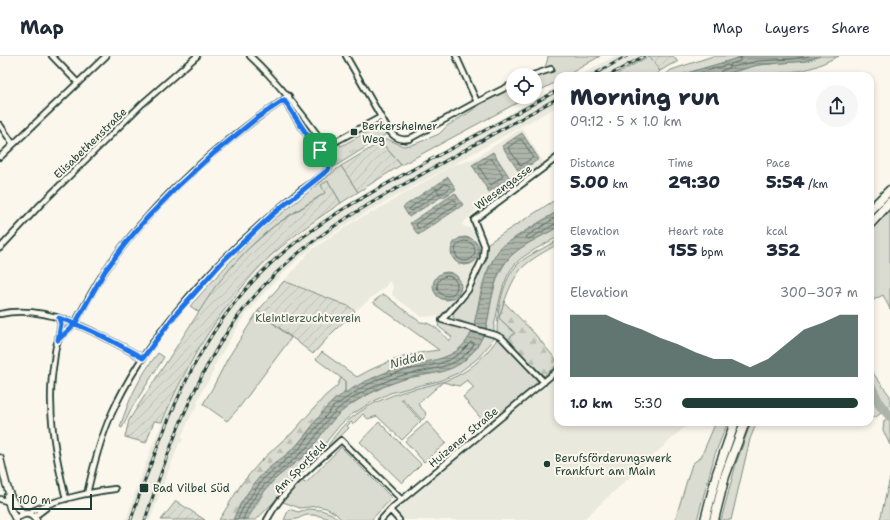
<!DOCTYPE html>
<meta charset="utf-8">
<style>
body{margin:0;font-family:"Shantell Sans",sans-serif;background:#f6f6f7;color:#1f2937;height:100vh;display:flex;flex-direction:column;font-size:15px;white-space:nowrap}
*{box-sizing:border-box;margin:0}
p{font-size:13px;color:#747a83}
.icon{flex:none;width:22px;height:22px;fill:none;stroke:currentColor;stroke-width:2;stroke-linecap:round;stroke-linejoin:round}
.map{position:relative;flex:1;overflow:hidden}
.panel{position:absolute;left:554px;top:16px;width:320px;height:354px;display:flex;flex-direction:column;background:#fff;border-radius:12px;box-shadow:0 2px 6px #0003}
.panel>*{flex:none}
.buttons{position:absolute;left:506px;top:12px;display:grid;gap:8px}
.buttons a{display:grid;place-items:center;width:36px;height:36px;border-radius:50%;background:#fff;box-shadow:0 2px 6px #0003;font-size:20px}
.scale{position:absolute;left:12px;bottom:10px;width:80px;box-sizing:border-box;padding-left:4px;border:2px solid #1f3d34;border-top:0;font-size:11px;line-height:14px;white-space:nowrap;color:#1f3d34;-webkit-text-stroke:3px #fbf7ec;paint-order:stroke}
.pin{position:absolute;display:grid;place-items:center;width:34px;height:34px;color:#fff;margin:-17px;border-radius:8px;box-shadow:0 2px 6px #0006}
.round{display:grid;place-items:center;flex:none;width:42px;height:42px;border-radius:21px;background:#f6f6f7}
.summary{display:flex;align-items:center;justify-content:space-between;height:68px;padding:0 16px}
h1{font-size:22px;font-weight:800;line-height:30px}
.figures{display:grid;grid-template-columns:repeat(3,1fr);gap:6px;height:68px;padding:4px 16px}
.figures div{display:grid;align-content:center}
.figures b{font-size:17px;font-weight:800}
.figures small{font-size:11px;font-weight:400}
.figures p{font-size:11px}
.chart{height:112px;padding:8px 16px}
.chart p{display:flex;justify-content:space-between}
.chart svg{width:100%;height:72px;margin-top:4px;fill:#1f3d34;opacity:.7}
ul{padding:0 16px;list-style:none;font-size:13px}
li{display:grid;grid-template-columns:64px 48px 1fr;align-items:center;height:30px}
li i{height:10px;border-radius:5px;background:#1f3d34}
header{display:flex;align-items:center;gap:24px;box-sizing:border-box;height:56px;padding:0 20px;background:#fff;border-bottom:1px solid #e0e1e3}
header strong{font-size:19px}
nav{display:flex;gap:22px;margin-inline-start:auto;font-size:14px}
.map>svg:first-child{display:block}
</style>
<header>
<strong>Map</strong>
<nav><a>Map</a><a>Layers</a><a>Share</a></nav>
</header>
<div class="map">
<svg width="890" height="464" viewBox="0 0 890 464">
<defs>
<pattern id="forest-firs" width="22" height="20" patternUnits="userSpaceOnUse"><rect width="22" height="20" fill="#dbdcd1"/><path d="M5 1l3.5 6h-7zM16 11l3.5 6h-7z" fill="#bcbeb4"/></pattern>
<pattern id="park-tufts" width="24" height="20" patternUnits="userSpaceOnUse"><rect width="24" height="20" fill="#dbdcd1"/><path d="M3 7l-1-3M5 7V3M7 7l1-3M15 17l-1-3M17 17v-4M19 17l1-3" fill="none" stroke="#bcbeb4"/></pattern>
<pattern id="garden-furrows" width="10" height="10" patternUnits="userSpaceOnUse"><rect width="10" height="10" fill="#dbdcd1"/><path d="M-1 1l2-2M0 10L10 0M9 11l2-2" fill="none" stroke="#bcbeb4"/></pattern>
<pattern id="water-rules" width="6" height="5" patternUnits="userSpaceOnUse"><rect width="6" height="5" fill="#adb4aa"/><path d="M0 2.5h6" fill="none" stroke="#8c948b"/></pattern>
</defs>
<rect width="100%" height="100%" fill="#fbf7ec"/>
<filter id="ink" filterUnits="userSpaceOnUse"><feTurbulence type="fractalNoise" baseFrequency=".025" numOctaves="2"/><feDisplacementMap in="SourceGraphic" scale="8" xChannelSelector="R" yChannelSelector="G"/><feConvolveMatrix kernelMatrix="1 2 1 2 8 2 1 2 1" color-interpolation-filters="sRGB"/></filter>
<g filter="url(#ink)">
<path fill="#eae9de" d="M 615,0 L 649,0 L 612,20 L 578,20 Z
M 558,31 L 558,50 L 355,163 L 318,187 L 297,204 L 280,220 L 280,222 L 277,225 L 275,225 L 265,236 L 254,248 L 252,253 L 250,253 L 241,265 L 213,312 L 214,314 L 207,328 L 205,329 L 197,346 L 198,348 L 195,355 L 193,355 L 181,381 L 183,383 L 181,387 L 179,387 L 150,464 L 126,464 L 135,437 L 151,393 L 179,328 L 220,261 L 260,213 L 274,199 L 296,181 L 327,159 Z
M 522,72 L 544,107 L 481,149 L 462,168 L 465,171 L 470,172 L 476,176 L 482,193 L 477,211 L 466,230 L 444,259 L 422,261 L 392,239 L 393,230 L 389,225 L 385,231 L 355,255 L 348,250 L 284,225 L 310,195 L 359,162 L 373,156 L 453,109 L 472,104 Z
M 558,320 L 558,366 L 690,366 L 583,464 L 405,464 L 399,457 L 398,453 L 399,450 Z"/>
<path fill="#dbdcd1" stroke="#7d8c82" d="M 548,0 L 600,0 L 566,20 L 558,20 L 558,25 L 535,37 L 535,21 C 543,17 547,9 548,0 Z
M 649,0 L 660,15 L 655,20 L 614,20 Z
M 713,0 L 745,0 L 677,20 L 664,20 L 671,14 Z
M 820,0 L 839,0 L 817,10 L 804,14 L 758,20 L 719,20 L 758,9 L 806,5 Z
M 513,31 L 513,41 L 528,41 L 401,109 L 381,86 L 387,83 L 403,90 L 411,89 L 420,86 L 439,78 L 447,70 L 476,52 L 484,45 Z
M 341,110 L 358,136 L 341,147 L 328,125 L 325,137 C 308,148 290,158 274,170 C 243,194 220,224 199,256 L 190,250 L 216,221 L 257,177 Z
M 558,142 L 558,155 C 539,167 506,183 494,202 C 481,221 479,248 474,270 L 453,262 C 453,250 464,246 469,237 C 478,222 485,204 488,187 Z
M 890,155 L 890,253 L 883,239 L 870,246 L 870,175 Z
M 558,171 L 558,181 C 545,188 526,197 516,207 C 501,223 499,250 494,270 L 494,275 L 486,273 C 492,246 493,212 518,194 C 530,185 545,179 558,171 Z
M 558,184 L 558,188 C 546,195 532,202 522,212 C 511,224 504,246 499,262 L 515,277 L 507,284 L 497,276 C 497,256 503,222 518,208 C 529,198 545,192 558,184 Z
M 382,239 L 385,239 L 420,266 C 432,266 441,276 449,285 L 452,281 L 438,270 L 439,266 L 472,275 C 459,308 421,305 392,314 C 375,320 360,329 345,338 L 345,325 L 316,303 L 322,296 L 357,321 C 383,306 410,297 439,294 L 373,246 Z
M 258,255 L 291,282 L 238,353 L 227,365 L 203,348 L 212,333 L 228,302 Z
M 484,278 L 493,281 L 491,287 L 477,303 L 458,317 L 439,325 L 409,332 L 390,337 L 372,346 L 351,359 L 340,369 L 327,385 L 317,402 L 256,464 L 247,464 L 264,436 L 274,424 L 307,397 L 328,369 L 342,355 L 358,344 L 385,330 L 407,322 L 441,316 L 461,307 L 476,293 Z
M 498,282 L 537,321 L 537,328 L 489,368 L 484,366 L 463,341 L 474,332 L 467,324 L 459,330 L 443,326 L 418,348 L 426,357 L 425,358 L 426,360 L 422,364 L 403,343 L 401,343 L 421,365 L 402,384 L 377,360 L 368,363 L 363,358 L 353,368 L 351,366 L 347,370 L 349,372 L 325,395 L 326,392 C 334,381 342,369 354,360 C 368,349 388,340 406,335 C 425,330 446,327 464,316 C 477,308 489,295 498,282 Z
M 158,297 L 164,301 L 133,350 L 122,372 L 120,371 C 129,343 139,321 158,297 Z
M 870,313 L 890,340 L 890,350 L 876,361 L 871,362 Z
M 890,359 L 890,389 L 883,374 L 884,365 Z
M 379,366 L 421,408 L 402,427 L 360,386 Z
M 427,366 L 446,387 L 424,406 L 405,385 Z
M 716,366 L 728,366 L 715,398 L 697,464 L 675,464 L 692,408 L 701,401 Z
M 751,366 L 757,366 L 750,383 L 731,464 L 721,464 L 736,408 Z
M 341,391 L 392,442 L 371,464 L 342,464 L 335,457 L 326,452 L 317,450 L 300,452 L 283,446 L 283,443 L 301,425 L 306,427 Z
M 890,422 L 890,464 L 880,464 Z
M 289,453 L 298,456 L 308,453 L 321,454 L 332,458 L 339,464 C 329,464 322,459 312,459 C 306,458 302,461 297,463 C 294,464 288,464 284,464 Z"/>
<path fill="url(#forest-firs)" stroke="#7d8c82" d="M 504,246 L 534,277 L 558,306 L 558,308 L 544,320 L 507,284 L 515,277 L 499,262 Z
M 341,322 L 345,325 L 345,338 L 330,348 L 296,390 L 260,421 L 240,448 L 233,464 L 219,464 L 242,427 L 260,406 L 281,386 L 292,377 L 325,340 L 337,330 Z"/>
<path fill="url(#park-tufts)" stroke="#7d8c82" d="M 290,47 L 291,47 L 322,88 L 320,91 L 317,91 L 289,49 Z
M 378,65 L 382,67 L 388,77 L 331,113 L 326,98 L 330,91 L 338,86 L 341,90 L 376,71 L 374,67 Z"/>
<path fill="url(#garden-furrows)" stroke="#7d8c82" d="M 649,0 L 673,0 L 678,6 L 670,9 L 660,15 Z
M 381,86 L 401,109 L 358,136 L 341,110 Z
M 328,125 L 341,147 C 320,161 299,175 280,192 C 266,203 255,216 244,229 C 209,270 183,316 162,366 L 154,365 L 146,387 L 125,381 L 129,364 L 215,231 L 233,209 L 248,193 L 274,170 L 325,137 L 321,129 Z
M 284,225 L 348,250 L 355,255 L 332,277 L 313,298 L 258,255 Z
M 176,445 L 205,464 L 161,464 Z"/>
<path fill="url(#water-rules)" stroke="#74847b" d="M 745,0 L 820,0 L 806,5 L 758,9 L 717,20 L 677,20 Z
M 522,77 L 539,103 L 519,116 L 502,90 Z
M 493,96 L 510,122 L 489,136 L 472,109 Z
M 448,121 L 456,133 L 443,142 L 435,130 Z
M 434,130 L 441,141 L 409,161 L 403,151 Z
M 455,137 L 463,149 L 418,179 L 410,167 Z
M 558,155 L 558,171 C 540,182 516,190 504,208 C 484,237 497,275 467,302 C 451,318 429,317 408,322 C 401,324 393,327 385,330 C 365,339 342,351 329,369 C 321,378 315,389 307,398 C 296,407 284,414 274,424 C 262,436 254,449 247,464 L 233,464 C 242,445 252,426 269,412 C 278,404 289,398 297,389 C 308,378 315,365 325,353 C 334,342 350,334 362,327 C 375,321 388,315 402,311 C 430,303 456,307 472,276 L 486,219 L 495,200 L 501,191 Z
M451 195a14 14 0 1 1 28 0a14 14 0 1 1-28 0Z
M433 230a14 14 0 1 1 28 0a14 14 0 1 1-28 0Z"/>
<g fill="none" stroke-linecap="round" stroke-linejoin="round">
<path stroke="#586d63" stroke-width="1" d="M 689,20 L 727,9 L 730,10 L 731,8 L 740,5 L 741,0
M 719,20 L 721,15 L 729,12 L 730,10 L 732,11 L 758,5 L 792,3 L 809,0
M 519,84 L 522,84 L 533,101 L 521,110 L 508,92 Z
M 490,103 L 492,103 L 503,120 L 491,129 L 479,111 Z
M 445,128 L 448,129 L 450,131 C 448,136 443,136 439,137 L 412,155 L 409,154 L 410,152 Z
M 453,144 L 455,144 L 457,147 L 456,149 L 421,172 L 418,172 L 416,169 L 417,167 Z
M 558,160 L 527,180 L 526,182 L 529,183 L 555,168 L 558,168
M455 195a10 10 0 1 1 20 0a10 10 0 1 1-20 0Z
M437 230a10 10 0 1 1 20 0a10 10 0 1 1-20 0Z
M 237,464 L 244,450 L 263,423 L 299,393 L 333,351 L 363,331 L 381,322 L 402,315 L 438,308 L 449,304 L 459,298 L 471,286 L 474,287 C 473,291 470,294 467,297 C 448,316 418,313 394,322 C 375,330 354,339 339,352 C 324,364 317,382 304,394 C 283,415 264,423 249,450 C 247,455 244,459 243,464"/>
<path stroke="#adb4aa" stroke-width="10" d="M 870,329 L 880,349 L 890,360"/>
<defs>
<path id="street" d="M 52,0 L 78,27
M 250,0 C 279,27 303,58 326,91
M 346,0 L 381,61
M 456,0 L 477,46
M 533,19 L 551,13
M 284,44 L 317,94 L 320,94
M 0,69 L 13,88
M 0,101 L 106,0
M 0,192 L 40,149 L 142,48 L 197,0
M 0,258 C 50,247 101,279 143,302
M 58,284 L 61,268 L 59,263
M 544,326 L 502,282 L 496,279 L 442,264 L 459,245 L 468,234 L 483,202 L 484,189 L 474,164 L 558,101
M 87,438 C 93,411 100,384 111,359 C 142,289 204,218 262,167 C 274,156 288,145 301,134 C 310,128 320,122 328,114 L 329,112 L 320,94 L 381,61 C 388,73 393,86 409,83 L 477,46 L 513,28
M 0,443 L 9,446
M 66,443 C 55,398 46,352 54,305 C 55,299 55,290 58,285 C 61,277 72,273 76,265 C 86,248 94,231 105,215 C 145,156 199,105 256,63 C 267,55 278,48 289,40
M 390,454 L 399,464
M 27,458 C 48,445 90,436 115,433
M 34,461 L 47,451
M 267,464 C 284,432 315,408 341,384 L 402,444
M 381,464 L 393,451 L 558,314"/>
<path id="secondary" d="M 0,402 C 5,421 7,445 24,458
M 7,440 L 10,452 L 16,464
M 20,460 C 26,456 32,458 36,464"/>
<path id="highway" d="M 870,154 L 890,134
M 870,168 L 890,146
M 705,464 L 717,417 L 735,366
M 714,464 L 725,420 L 745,366"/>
</defs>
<use href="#street" stroke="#1f3d34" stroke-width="8"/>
<use href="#secondary" stroke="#1f3d34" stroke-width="9"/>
<use href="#highway" stroke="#1f3d34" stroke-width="11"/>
<use href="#street" stroke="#fbf7ec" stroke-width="4.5"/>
<use href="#secondary" stroke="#fbf7ec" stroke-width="6"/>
<use href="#highway" stroke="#fbf7ec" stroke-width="8"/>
<defs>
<path id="rail" d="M 591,20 L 627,0
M 608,20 L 644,0
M 131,464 C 138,441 147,418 156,395 C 180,332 209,271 257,221 C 303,173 361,142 419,110 C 465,85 512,60 558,34
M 145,464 C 167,397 195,319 237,262 C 288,192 352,157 426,116 C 470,91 514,66 558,42"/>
</defs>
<use href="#rail" stroke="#1f3d34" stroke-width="3"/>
<use href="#rail" stroke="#fbf7ec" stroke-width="1.5" stroke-dasharray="4.5" stroke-linecap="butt"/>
</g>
</g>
<g fill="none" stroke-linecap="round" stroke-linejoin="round" filter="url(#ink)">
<defs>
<path id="route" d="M 320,94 L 317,94 L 284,44 L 257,62 L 214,97 L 178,130 L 147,162 L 125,188 L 105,215 L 75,268 L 58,284 L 61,268 L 59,262 C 89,272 116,287 143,302 L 175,259 L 224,204 L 274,157 L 328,114 L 329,112 L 320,94"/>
</defs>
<use href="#route" stroke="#fff" stroke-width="8"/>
<use href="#route" stroke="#1a73e8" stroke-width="5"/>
</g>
<g fill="#1f3d34" stroke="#fbf7ec" stroke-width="1.5">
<rect x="350" y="72" width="8" height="8" rx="2"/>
<circle cx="547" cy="408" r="4"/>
<rect x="139" y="427" width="10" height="10" rx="2"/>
</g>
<g text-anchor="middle" stroke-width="4" stroke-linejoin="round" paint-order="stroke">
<g font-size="11" fill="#1f3d34" stroke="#fbf7ec" text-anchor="start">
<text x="362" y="74">Berkersheimer<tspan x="362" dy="13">Weg</tspan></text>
<text x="555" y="406">Berufsförderungswerk<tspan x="555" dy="13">Frankfurt am Main</tspan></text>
<text x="153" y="436">Bad Vilbel Süd</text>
</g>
<g font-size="11" fill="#1f3d34" stroke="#fbf7ec">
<text transform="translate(90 87) rotate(-44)" y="4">Elisabethenstraße</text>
<text transform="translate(503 131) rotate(-36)" y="4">Wiesengasse</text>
<text transform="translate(463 381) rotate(-40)" y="4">Huizener Straße</text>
<text transform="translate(300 411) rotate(-45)" y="4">Am Sportfeld</text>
</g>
<g font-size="11" fill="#455d53" stroke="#fbf7ec">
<text x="308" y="266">Kleintierzuchtverein</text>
</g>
<g font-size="12" font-style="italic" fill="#425b52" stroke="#fbf7ec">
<text transform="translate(407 304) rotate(-15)" y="4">Nidda</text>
</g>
</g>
</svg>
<div class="buttons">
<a><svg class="icon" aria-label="locate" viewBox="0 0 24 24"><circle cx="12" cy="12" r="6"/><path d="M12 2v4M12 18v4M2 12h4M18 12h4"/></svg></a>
</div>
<div class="scale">100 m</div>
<div class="pin" style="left:320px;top:94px;background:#1e9e55"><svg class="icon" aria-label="arrive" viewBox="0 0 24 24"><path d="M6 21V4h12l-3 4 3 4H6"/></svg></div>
<section class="panel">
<div class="summary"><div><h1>Morning run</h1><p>09:12 · 5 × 1.0 km</p></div><a class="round"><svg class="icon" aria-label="share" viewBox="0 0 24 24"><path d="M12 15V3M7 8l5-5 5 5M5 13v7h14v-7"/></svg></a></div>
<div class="figures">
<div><p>Distance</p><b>5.00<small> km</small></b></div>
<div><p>Time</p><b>29:30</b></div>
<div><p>Pace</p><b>5:54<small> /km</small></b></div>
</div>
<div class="figures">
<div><p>Elevation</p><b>35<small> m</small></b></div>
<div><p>Heart rate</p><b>155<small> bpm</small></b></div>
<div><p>kcal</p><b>352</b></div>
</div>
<div class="chart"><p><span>Elevation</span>300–307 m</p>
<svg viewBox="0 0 160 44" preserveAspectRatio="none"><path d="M0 44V6L10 6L20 6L30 11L40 15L50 20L60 24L70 29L80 33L90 33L100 38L110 33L120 24L130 15L140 11L150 6L160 6V44z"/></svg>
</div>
<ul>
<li><b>1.0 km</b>5:30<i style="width:100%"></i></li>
</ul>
</section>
</div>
